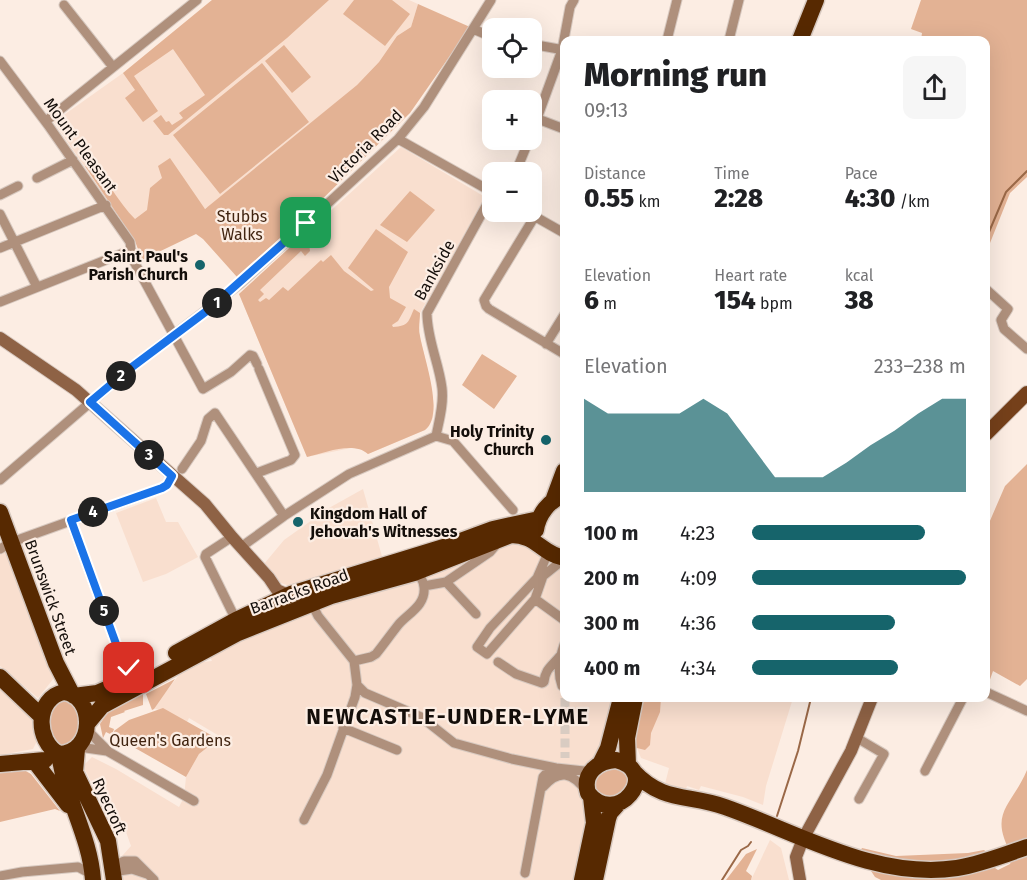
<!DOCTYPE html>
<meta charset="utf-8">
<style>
body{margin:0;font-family:"Fira Sans",sans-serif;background:#f6f6f6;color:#202124;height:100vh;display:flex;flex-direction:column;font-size:22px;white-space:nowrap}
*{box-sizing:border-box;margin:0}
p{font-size:20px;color:#757577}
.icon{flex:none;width:33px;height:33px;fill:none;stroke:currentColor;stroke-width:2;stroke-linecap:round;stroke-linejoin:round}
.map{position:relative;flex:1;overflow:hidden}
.panel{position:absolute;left:560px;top:36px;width:430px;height:666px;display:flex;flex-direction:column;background:#fff;border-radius:12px;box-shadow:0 6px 24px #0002}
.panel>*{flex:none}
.controls{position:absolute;left:482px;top:18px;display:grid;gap:12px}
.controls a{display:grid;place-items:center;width:60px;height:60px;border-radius:12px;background:#fff;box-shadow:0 6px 24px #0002;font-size:30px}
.pin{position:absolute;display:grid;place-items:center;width:51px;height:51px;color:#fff;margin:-26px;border-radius:12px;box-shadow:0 3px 9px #0006}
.km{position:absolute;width:30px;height:30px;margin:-15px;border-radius:50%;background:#222;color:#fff;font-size:16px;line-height:30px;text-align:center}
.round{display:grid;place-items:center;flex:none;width:63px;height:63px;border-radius:12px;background:#f6f6f6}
.head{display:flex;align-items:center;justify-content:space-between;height:102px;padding:0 24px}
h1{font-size:33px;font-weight:800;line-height:45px}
.figures{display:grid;grid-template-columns:repeat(3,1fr);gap:9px;height:102px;padding:6px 24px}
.figures div{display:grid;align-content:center}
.figures b{font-size:26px;font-weight:800}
.figures small{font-size:16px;font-weight:400}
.figures p{font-size:16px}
.chart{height:168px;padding:12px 24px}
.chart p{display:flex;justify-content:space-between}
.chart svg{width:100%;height:108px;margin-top:6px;fill:#16646b;opacity:.7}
ul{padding:0 24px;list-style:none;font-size:20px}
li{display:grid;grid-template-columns:96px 72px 1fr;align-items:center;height:45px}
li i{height:15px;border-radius:8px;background:#16646b}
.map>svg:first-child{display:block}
</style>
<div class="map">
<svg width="1027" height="880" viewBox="0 0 1027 880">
<rect width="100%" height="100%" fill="#fcede3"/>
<path fill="#f9dfcf" d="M 212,0 L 409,0 L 418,4 L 411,27 L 397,36 L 379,62 L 357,85 L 210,206 L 135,241 L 54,122 L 123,73 Z
M 401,147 L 485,197 L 420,313 L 419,333 L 429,375 L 434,405 L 433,418 L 429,426 L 425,430 L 368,454 L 361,449 L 351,448 L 307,457 L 239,294 Z
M 363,489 L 383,560 L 293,587 L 281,583 L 264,564 L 284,540 L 329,508 Z
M 156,498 L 166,522 L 178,522 L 198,557 L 166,574 L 143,582 L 116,513 Z
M 503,537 L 564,558 L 564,698 L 621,698 L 588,793 L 582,880 L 114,880 L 113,866 L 131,846 L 126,832 L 96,786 L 94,787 L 83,766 L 92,757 L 116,769 L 179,807 L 184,797 L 186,777 L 199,754 L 221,737 L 189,718 L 186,724 L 171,714 L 153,708 L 183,670 L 194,663 L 212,661 L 206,649 Z
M 4,552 L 9,553 L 54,678 L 38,698 L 0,666 L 0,555 Z
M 0,686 L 35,718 L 37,741 L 33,749 L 0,755 Z
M 650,698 L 793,698 L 766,786 L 763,805 L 743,797 L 701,786 L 699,790 L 687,786 L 686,789 L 665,784 L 669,768 L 641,758 L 637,748 Z
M 770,840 L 781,848 L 789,880 L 751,880 Z"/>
<path fill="#e3b294" d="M 212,0 L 329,0 L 287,38 L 168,135 L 164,135 L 153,121 L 161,115 L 166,122 L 169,121 L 172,125 L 183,118 L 179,113 L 205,95 L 173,49 L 134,76 L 158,111 L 143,122 L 125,98 L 135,90 L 123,73 Z
M 354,0 L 392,0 L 410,14 L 385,46 L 343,14 Z
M 921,0 L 1027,0 L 1027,177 L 1010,193 L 986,253 L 986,40 L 921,40 L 922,33 L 911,29 Z
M 418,4 L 470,27 L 410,113 L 302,219 L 237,277 L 203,239 L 196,234 L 142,260 L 135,241 L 85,166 L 93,163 C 108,181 118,202 135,219 L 147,210 L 150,188 L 162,178 L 158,166 L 170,158 L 205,209 L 357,85 L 379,62 L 397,36 L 411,27 Z
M 284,45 L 311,77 L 292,93 L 265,61 Z
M 262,63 L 309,122 L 220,194 L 173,135 Z
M 410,191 L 435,210 L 407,242 L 380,225 Z
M 376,229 L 408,252 L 389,287 L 390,298 L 406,307 L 398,321 L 392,325 L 393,327 C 409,326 408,322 414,309 L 420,313 C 420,320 418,328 420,336 C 424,359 445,414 425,430 L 368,454 C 353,441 325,453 307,457 L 239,294 L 299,239 L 303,239 L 309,244 L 310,251 L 305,256 L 301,251 L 260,290 L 264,294 L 258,300 L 260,302 L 266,298 L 269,300 L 283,287 L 288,291 L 321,260 L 323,262 L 331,255 L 344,271 L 371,291 L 374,290 L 348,268 Z
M 482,354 L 517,376 L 494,409 L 462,385 Z
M 1027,464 L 1027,679 L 1020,686 L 993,671 L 987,688 L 986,530 L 1005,486 Z
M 175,679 L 154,709 L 152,710 L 146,694 Z
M 143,694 L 143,705 L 124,711 L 125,712 L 111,717 L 109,727 L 114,729 L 112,735 L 106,732 L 103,738 L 100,724 L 109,710 Z
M 640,698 L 661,698 L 660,712 L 651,733 L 650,745 L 645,750 L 637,748 L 632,750 Z
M 62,700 L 72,704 C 81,716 84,738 67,744 C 63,745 62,747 58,744 C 55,741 52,736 49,732 L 50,709 Z
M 163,708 L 218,739 L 199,754 L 186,777 L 114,736 L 114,731 L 129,720 Z
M 608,766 L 626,772 L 629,781 L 623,792 L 611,798 L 596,793 L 592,781 Z
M 16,770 L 24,770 L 31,774 L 60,811 L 55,809 L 0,822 L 0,772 Z
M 1027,770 L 1027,880 L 881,880 L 875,877 L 859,853 L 862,848 L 896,856 L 968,853 L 984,850 L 989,854 L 992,866 L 998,870 L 1010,864 L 1013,857 C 987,812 1011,808 1027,770 Z
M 757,849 L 746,871 L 752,876 L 751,880 L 726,880 L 746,854 Z"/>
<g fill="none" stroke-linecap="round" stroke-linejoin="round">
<path stroke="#9a6847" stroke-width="2" d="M 986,239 L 1006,192 L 1027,171
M 777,816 L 798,751 L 811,698
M 722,880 L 741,850 L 748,846 L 751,842"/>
<path stroke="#d9ccc2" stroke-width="9" stroke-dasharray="9 4.5" stroke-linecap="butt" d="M 565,698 L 565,758"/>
<defs>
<path id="street" d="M 64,5 L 113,67
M 473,29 L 492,37
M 667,40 L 677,0
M 729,40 L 739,0
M 531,44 L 564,50
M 0,61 L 48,125 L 130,242 L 132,258 L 203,389 L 231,372 L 250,355 L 253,356 L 257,364
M 538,119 L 564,129
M 46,121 L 197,0
M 531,135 L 562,50 L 570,7 L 574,0
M 398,139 L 492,192
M 517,169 L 529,140
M 37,178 L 73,160
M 0,195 L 18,186
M 527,212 L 564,233
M 0,214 L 37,287
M 535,216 L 484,300 L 486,306 L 489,309 L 564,354
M 0,248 L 106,205
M 987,290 L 1008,309 L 1001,320 L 1004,329 L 1027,349
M 0,302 L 131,250
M 546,344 L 564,315
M 436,436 C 439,421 444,404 442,388 C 439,363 427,339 427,313 L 492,195
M 436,436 L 453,441 L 513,510
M 182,469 L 201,441 L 208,419 L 215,413 L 284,516
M 257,473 L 291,460 L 295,455 L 259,369
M 0,480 L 128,370 L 240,284 L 398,139 L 424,107 L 491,0
M 71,521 L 123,663 L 140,673
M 232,537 L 206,554 L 205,557 L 236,620
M 241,547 L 284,516 L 349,474 L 436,436
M 0,549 L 12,542 L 162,488 L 167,485 L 172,476
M 548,553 L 537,578 L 490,628 L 477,647 L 487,654 L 535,599 L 543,576 L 564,559
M 446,582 L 476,614
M 424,586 L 446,582 L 490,552 L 496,545
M 535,599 L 564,620
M 312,604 L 318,616 L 354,661 L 357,685 L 365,693 L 421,717 L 454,743 L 512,759 L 556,768 L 584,771 L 592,770
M 354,661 L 371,657 L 376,654 C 384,644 391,634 399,624 C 409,613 426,605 424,587 C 423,580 421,576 414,573
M 498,662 L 516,674 L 542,683 L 544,682 C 545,669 552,666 560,656
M 562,686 C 557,672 559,659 564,645
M 986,692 L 1027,711
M 343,728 L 397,750
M 86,729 L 109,752 L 194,801
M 857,738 L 884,754 L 859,799
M 79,747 L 107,751
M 925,771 L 963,698
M 543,787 C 559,769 572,772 586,791
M 304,820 L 327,775 L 355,697 L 357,685
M 113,866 L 124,861 L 135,861 L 154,880
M 113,866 L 119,871 L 132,869 L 147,874
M 525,873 L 543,777 L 550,769 L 556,768
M 0,876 L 22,872 L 78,867 L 93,875"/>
<path id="secondary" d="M 0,338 L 76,390 L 205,504 L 232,537 L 269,578 L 277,590 L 288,595
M 800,880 L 796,857 L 803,839 L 851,751 L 872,698"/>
<path id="primary" d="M 986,434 L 1027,393"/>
<path id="highway" d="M 800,40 L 816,0
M 554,498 L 564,471
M 0,512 L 56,663 L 72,694
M 536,530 C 538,515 549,500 564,495
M 176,653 L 236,620 L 291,594 L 447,546 L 493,529 L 539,519
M 0,677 L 41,716
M 64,692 C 95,695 96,753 59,754 C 35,741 35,698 64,692 Z
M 74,696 L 97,693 L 127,680
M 87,724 L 102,706 L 238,633 L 331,596 L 414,573 L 511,535 C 537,535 540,553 564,558
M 77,749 L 75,772 L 108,841 L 114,880
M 59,754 C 65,798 90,836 93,880
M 616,760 C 663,772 616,829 588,793 C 582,773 598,761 616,760 Z
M 35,762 L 68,805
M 0,764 L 45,760
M 600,764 L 608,748 L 621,698
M 628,765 L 627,738 L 635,698
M 634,772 C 663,803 689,794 725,807 C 799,833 876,880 957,868 C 981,864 1004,855 1027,847
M 582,880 L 594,823 L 591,797
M 595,880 L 608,819 L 610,813 L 619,803"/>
</defs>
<use href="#street" stroke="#d7c9c0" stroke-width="11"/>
<use href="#secondary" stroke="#d7c9c0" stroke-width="14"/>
<use href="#primary" stroke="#d7c9c0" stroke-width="16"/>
<use href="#highway" stroke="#d7c9c0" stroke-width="19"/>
<use href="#street" stroke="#af907c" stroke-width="9"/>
<use href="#secondary" stroke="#8e6245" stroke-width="12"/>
<use href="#primary" stroke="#75401a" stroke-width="14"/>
<use href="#highway" stroke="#572901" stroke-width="16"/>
</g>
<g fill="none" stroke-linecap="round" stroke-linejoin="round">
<defs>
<path id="route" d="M 129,668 L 123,663 L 71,520 L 162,488 L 167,485 L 172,476 L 90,402 L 128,370 L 208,310 L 306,223"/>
</defs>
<use href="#route" stroke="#fff" stroke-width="12"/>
<use href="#route" stroke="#1a73e8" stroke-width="8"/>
</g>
<g fill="#16646b" stroke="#fcede3" stroke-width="2">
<circle cx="200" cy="265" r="6"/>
<circle cx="546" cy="440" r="6"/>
<circle cx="298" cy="522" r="6"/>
</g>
<g text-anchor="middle" stroke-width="4.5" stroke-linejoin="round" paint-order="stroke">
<g font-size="16" fill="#140e0a" stroke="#fcede3">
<text transform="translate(81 145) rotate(54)" y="6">Mount Pleasant</text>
<text transform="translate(365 146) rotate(-45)" y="6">Victoria Road</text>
<text transform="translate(434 270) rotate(-61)" y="6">Bankside</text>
<text transform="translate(299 591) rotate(-20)" y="6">Barracks Road</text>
<text transform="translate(51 597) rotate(70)" y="6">Brunswick Street</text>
<text transform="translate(110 806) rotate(65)" y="6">Ryecroft</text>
</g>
<g font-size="16" fill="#412410" stroke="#fcede3">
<text x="242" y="222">Stubbs<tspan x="242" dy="18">Walks</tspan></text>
<text x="170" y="746">Queen's Gardens</text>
</g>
<g font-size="16" font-weight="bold" fill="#140e0a" stroke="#fcede3" text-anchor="end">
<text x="188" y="262">Saint Paul's<tspan x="188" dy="18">Parish Church</tspan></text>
<text x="534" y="437">Holy Trinity<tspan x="534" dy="18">Church</tspan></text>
<text x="310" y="519" text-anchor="start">Kingdom Hall of<tspan x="310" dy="18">Jehovah's Witnesses</tspan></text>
</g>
<g font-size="22" font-weight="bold" letter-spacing="1.5" fill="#140e0a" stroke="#fcede3">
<text x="448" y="724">NEWCASTLE-UNDER-LYME</text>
</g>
</g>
</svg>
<div class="controls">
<a><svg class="icon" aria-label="locate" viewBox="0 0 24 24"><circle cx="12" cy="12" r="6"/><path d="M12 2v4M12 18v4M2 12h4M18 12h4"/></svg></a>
<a>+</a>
<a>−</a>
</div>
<div class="pin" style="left:306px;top:223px;background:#1e9e55"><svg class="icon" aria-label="arrive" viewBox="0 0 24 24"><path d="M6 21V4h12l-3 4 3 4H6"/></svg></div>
<div class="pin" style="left:129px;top:668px;background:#d93025"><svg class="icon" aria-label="check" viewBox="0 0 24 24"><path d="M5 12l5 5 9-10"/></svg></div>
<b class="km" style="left:217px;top:303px">1</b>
<b class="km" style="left:121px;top:376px">2</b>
<b class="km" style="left:149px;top:455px">3</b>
<b class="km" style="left:93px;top:512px">4</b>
<b class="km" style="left:104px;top:611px">5</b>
<section class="panel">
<div class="head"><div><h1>Morning run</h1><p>09:13</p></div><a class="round"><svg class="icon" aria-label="share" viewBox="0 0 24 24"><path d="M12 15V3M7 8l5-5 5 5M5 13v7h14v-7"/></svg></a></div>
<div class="figures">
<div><p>Distance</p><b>0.55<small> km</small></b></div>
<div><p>Time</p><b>2:28</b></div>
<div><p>Pace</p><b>4:30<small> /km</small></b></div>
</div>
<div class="figures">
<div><p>Elevation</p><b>6<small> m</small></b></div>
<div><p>Heart rate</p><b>154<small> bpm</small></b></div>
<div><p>kcal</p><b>38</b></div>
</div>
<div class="chart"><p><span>Elevation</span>233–238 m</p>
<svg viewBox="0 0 160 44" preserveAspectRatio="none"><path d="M0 44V6L10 12L20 12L30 12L40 12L50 6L60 12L70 25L80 38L90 38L100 38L110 32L120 25L130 19L140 12L150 6L160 6V44z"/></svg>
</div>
<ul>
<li><b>100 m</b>4:23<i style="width:81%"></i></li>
<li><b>200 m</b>4:09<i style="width:100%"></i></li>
<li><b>300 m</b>4:36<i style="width:67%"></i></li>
<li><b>400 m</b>4:34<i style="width:68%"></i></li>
</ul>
</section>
</div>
